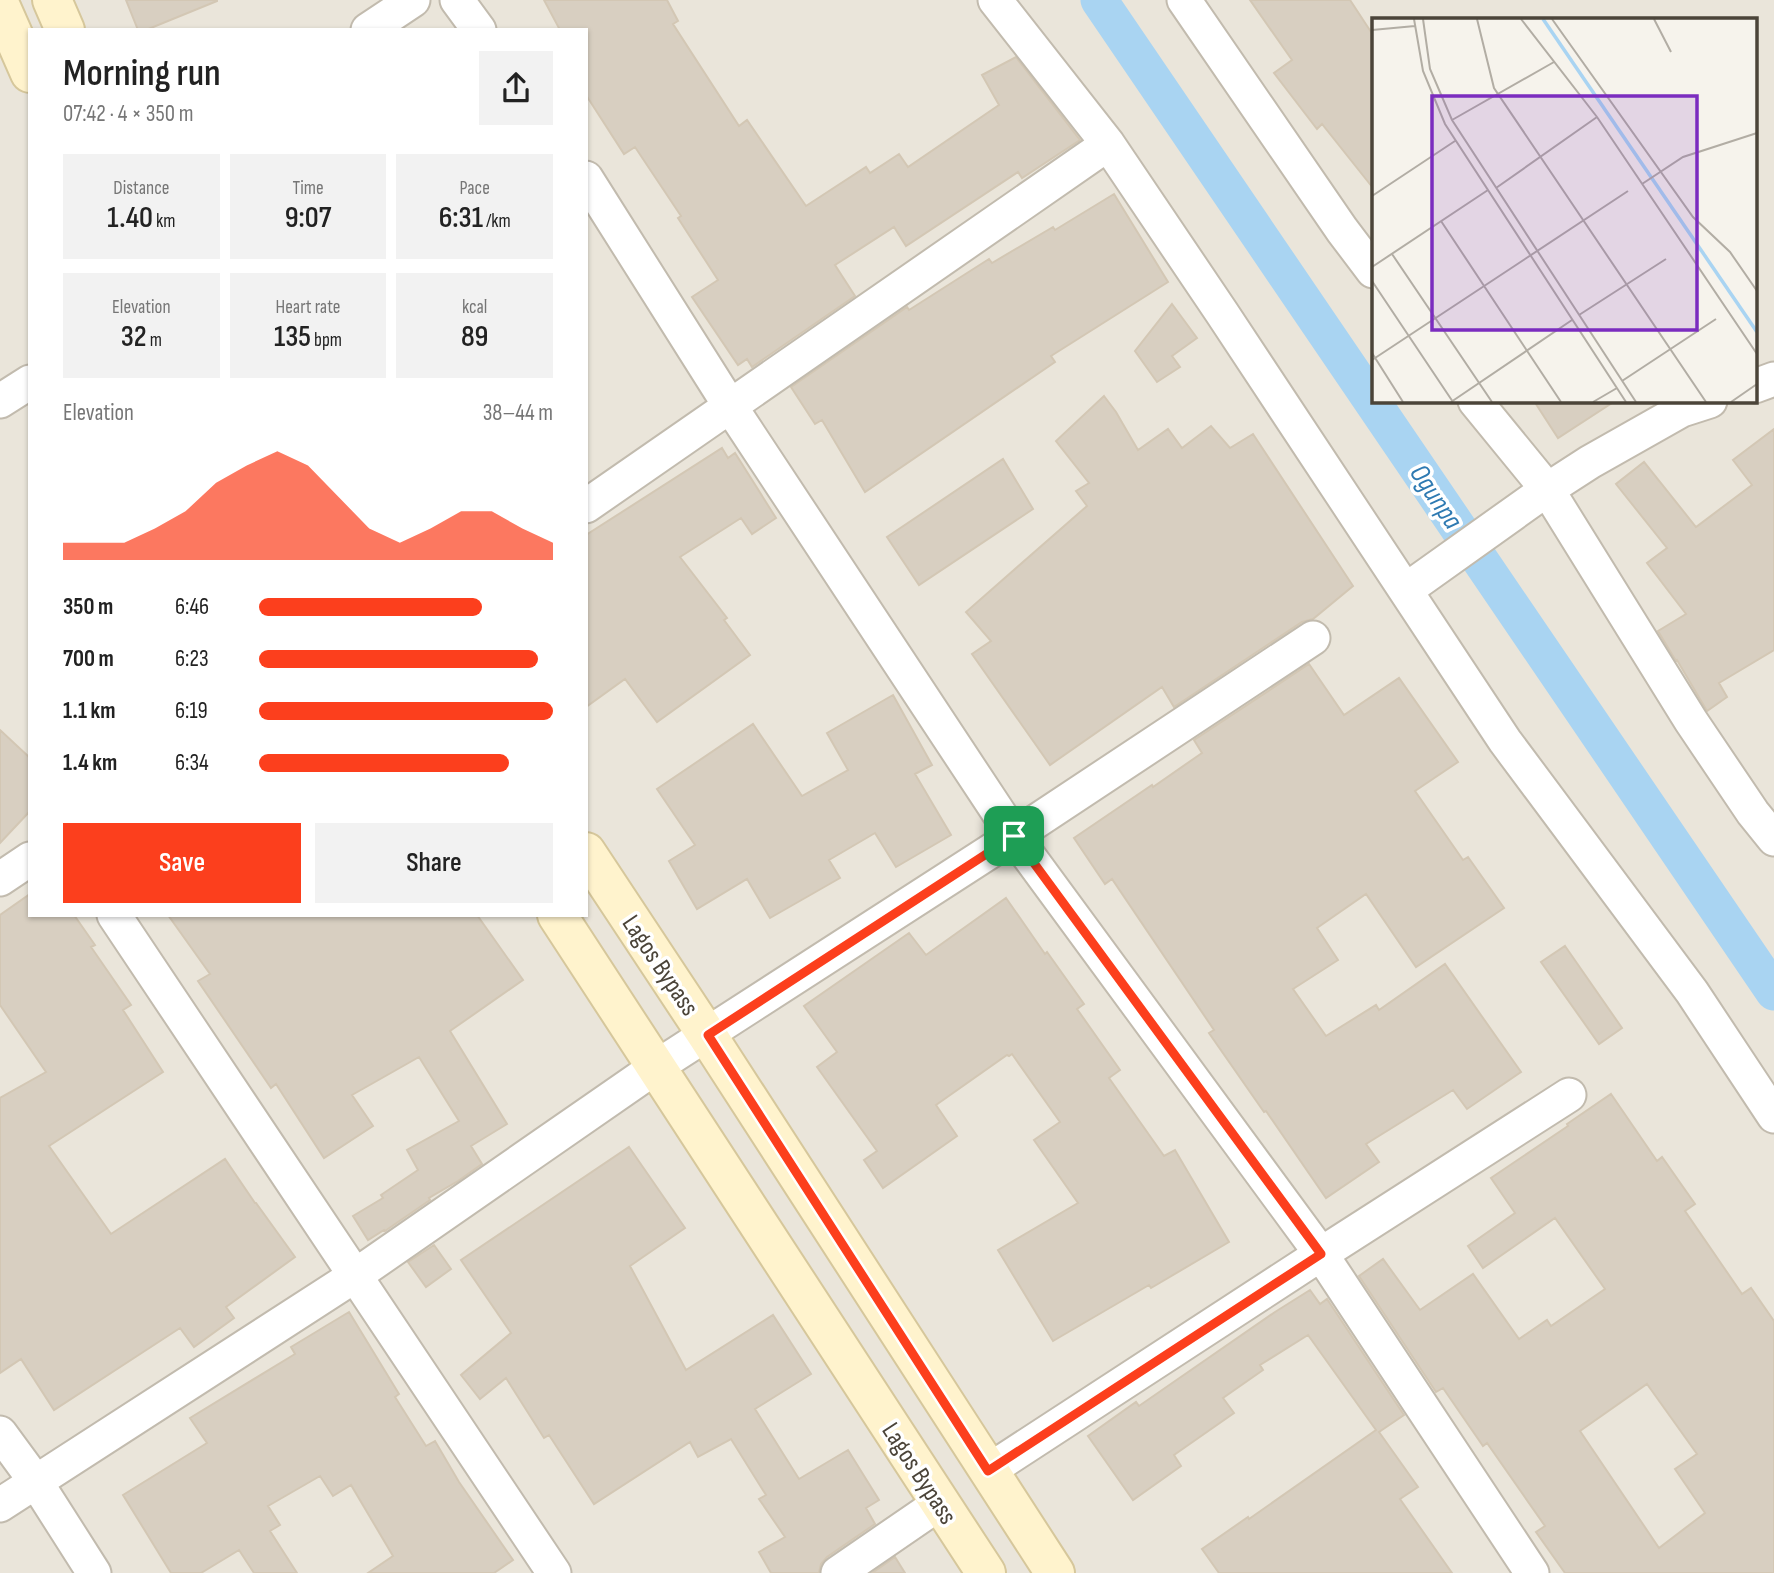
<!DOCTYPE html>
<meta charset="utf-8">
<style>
body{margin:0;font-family:"Sofia Sans Condensed",sans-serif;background:#f2f2f2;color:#222;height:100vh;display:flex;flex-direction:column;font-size:26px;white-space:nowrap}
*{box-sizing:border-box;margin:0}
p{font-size:23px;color:#767676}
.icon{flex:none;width:38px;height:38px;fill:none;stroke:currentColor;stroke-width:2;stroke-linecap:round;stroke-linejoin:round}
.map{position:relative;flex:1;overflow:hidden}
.sheet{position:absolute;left:28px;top:28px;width:560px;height:889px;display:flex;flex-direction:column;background:#fff;border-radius:0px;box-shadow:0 2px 5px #0004}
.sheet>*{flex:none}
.pin{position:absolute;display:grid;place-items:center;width:60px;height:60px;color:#fff;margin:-30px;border-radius:14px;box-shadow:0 4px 10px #0006}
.round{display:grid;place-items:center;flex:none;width:74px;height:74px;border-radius:0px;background:#f2f2f2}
.headline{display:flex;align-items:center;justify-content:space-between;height:119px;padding:0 35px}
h1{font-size:38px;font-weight:600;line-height:52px}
.metrics{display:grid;grid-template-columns:repeat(3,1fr);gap:10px;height:119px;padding:7px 35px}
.metrics div{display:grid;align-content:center;border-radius:0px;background:#f2f2f2;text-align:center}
.metrics b{font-size:30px;font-weight:600}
.metrics small{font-size:19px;font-weight:400}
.metrics p{font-size:19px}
.chart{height:196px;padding:14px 35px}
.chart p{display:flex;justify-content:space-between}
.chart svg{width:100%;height:126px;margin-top:7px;fill:#fc3f1d;opacity:.7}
.cta{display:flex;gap:14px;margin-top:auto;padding:14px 35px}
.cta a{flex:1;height:80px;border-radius:0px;background:#fc3f1d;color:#fff;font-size:28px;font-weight:600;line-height:80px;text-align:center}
.cta a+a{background:#f2f2f2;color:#222}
ul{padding:0 35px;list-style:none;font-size:23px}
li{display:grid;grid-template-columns:112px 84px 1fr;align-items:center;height:52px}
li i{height:18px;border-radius:9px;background:#fc3f1d}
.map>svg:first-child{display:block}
</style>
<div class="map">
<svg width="1774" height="1573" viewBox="0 0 1774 1573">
<rect width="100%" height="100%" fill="#f6f3ec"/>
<path fill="#eae5da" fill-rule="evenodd" d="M 0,0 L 1774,0 L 1774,1573 L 0,1573 ZM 1373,19 L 1755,19 L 1755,401 L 1373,401 ZM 30,30 L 586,30 L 586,915 L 30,915 Z"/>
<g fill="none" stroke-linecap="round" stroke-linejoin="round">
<path stroke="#a9d4f2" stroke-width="37" d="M 1099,0 L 1774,992"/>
</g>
<path fill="#d8cfc1" stroke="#d3c7b4" stroke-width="2" fill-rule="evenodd" d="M 126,0 L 217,0 L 217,1 L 146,30 L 138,30 Z
M 544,0 L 667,0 L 678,21 L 673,24 L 739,126 L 747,120 L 806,206 L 866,167 L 870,173 L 899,154 L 908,167 L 999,105 L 982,75 L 1016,57 L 1080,140 L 1022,178 L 1018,172 L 906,246 L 894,227 L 835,265 L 855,296 L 752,367 L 747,359 L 738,365 L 692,297 L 718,280 L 678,218 L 681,216 L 635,147 L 624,154 L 586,95 L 586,30 L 560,30 Z
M 1250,0 L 1350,0 L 1373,35 L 1373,188 L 1322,124 L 1317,129 L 1274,73 L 1292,60 Z
M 1114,194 L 1168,282 L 1051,356 L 1055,362 L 865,492 L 822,420 L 815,424 L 791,387 L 907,307 L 909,310 L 989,259 L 992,263 L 1053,227 L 1055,230 Z
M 1172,304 L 1197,338 L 1172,356 L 1180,367 L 1157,382 L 1135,351 Z
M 1104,396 L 1116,412 L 1138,450 L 1168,429 L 1182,448 L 1211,426 L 1230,448 L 1253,434 L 1353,586 L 1313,619 L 1302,622 L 1174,707 L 1162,687 L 1050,765 L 972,654 L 991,641 L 966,612 L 1087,506 L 1076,491 L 1089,483 L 1056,441 Z
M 1534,401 L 1615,401 L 1558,438 Z
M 1774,429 L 1774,650 L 1719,683 L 1727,697 L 1707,711 L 1677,660 L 1676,661 L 1658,631 L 1686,614 L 1647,563 L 1667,548 L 1616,484 L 1644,462 L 1696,527 L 1752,485 L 1733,460 Z
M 722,448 L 728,458 L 735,453 L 776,518 L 752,534 L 741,518 L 680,557 L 727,618 L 724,620 L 750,655 L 657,722 L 625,679 L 586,707 L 586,535 Z
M 1003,459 L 1033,509 L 919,585 L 887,537 Z
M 1309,664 L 1344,715 L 1399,678 L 1458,762 L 1415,791 L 1463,860 L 1468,857 L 1504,908 L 1416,967 L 1366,894 L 1317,928 L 1338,960 L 1293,989 L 1326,1036 L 1376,1005 L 1379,1010 L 1445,964 L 1521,1072 L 1467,1109 L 1453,1090 L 1366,1144 L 1379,1162 L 1326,1198 L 1266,1111 L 1264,1112 L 1209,1033 L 1214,1030 L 1112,879 L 1105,884 L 1074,838 L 1152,785 L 1153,787 L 1202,753 L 1194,740 Z
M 893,695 L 932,765 L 915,774 L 951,835 L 896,867 L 875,833 L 829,860 L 840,878 L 770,918 L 747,879 L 697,909 L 669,861 L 695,845 L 657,789 L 753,724 L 802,796 L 848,770 L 827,733 Z
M 0,730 L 30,758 L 30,811 L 0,843 Z
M 30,894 L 30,915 L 74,915 L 95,945 L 91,947 L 131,1005 L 123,1010 L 163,1072 L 49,1146 L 111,1234 L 225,1159 L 255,1203 L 256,1203 L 295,1257 L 226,1307 L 234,1318 L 194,1347 L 180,1328 L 54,1410 L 21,1359 L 0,1373 L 0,1098 L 46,1072 L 0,1005 L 0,915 Z
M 1006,898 L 1045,954 L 1047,952 L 1084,1004 L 1077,1009 L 1120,1070 L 1109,1078 L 1164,1156 L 1175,1150 L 1229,1242 L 1151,1288 L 1149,1285 L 1053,1341 L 998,1250 L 1078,1203 L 1034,1140 L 1060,1122 L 1012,1054 L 1009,1056 L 1007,1055 L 936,1105 L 957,1136 L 883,1188 L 864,1160 L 877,1151 L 817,1067 L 837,1052 L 804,1006 L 909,933 L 926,955 Z
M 168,915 L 477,915 L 523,980 L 450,1031 L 507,1124 L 471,1146 L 482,1164 L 458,1181 L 429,1198 L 430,1200 L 385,1231 L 384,1230 L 368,1240 L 353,1216 L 383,1198 L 381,1195 L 418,1170 L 407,1150 L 459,1121 L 419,1057 L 352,1095 L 373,1126 L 324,1158 L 276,1084 L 271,1088 L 198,981 L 210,974 Z
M 1565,946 L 1622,1028 L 1599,1044 L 1541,962 Z
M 1611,1094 L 1657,1161 L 1662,1157 L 1695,1204 L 1685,1211 L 1742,1294 L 1751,1288 L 1774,1321 L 1774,1573 L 1565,1573 L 1536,1532 L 1545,1526 L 1487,1443 L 1483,1446 L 1443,1388 L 1436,1392 L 1359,1276 L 1383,1259 L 1420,1310 L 1473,1274 L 1519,1339 L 1547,1320 L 1551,1326 L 1605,1289 L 1555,1218 L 1483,1268 L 1468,1246 L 1515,1213 L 1491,1178 L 1568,1126 L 1567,1124 ZM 1647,1384 L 1697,1454 L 1675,1469 L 1705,1513 L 1659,1548 L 1580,1431 Z
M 629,1147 L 685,1228 L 630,1266 L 686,1370 L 773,1315 L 811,1374 L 755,1409 L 799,1479 L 848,1450 L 879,1500 L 866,1508 L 875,1524 L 827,1557 L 821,1564 L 819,1573 L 771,1573 L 759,1552 L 785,1537 L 759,1499 L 766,1495 L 731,1439 L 698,1457 L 690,1442 L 594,1504 L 549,1435 L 544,1438 L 506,1378 L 480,1399 L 461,1375 L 511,1333 L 461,1260 Z
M 434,1245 L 451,1269 L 426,1287 L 408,1262 Z
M 1310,1290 L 1320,1304 L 1327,1299 L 1404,1415 L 1379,1432 L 1418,1487 L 1400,1499 L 1452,1573 L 1219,1573 L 1202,1549 L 1248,1517 L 1249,1519 L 1376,1430 L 1308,1335 L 1260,1365 L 1263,1370 L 1223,1398 L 1234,1413 L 1174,1455 L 1181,1466 L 1133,1500 L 1088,1436 L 1136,1402 L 1139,1406 L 1275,1312 Z
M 349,1312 L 399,1394 L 395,1397 L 426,1446 L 435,1441 L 459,1482 L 513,1560 L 494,1573 L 368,1573 L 393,1556 L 351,1485 L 333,1496 L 320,1476 L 268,1506 L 280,1525 L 270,1531 L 297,1573 L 254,1573 L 239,1550 L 201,1573 L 171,1573 L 123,1495 L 207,1443 L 190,1418 L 295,1354 L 291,1347 Z
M 895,1557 L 905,1573 L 872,1573 Z"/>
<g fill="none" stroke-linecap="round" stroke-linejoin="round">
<defs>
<path id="minor" d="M 457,0 L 479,30
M 995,0 L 1108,144 L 1222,313 L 1505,741 L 1692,992 L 1774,1116
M 1184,0 L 1342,230 L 1373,271
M 368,30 L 413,0
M 586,178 L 730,406 L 1014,836 L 1321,1254 L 1532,1573
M 1755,386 L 1774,379
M 0,401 L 30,382
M 1475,401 L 1547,489 L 1691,721 L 1753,813 L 1774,839
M 586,506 L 1108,144
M 1406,590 L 1542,493 L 1590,462 L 1682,410 L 1710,401
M 0,879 L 30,859
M 114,915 L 554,1573
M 0,1433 L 36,1482 L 94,1573
M 988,1471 L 1321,1254 L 1569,1095
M 0,1505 L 356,1275 L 656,1067 L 1014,836 L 1313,638
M 838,1573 L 940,1503"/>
<path id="secondary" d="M 52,0 L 65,30
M 0,5 L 30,73
M 586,852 L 707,1035 L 1055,1573
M 557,915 L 986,1573"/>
</defs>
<use href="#minor" stroke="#c2bbae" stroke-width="37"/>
<use href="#secondary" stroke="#d6c79b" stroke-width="42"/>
<use href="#minor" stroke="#fff" stroke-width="33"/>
<use href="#secondary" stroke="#fff3cd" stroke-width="38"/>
</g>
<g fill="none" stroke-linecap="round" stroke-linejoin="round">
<defs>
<path id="route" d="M 1014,836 L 1321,1254 L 988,1471 L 708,1035 Z"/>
</defs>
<use href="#route" stroke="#fff" stroke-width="14"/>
<use href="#route" stroke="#fc3f1d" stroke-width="9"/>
</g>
<g text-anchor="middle" stroke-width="7" stroke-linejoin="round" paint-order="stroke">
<g font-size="26" fill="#4b4439" stroke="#fff">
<text transform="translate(661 965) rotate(56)" y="9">Lagos Bypass</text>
<text transform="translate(920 1473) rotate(57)" y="9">Lagos Bypass</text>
</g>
<g font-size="28" font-style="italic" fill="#2e7ab2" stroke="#fff">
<text transform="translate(1437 496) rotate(56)" y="10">Ogunpa</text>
</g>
</g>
<g transform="translate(1372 18)">
<rect width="385" height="385" fill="#f6f3ec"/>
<path fill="none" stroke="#a9d4f2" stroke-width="3.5" d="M 171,1 L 385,314"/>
<path fill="none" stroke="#b2ada4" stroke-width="2" d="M 42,1 L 51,53 L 73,106 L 254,384M 51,1 L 58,51 L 80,102 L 264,384M 105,1 L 122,70 L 334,384M 149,1 L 225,99 L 385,336M 180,1 L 321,199 L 358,234 L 385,273M 282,1 L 299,34M 0,12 L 43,8M 80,102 L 182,44M 270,166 L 311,139 L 385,115M 124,170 L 225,99M 0,178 L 83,123M 69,203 L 189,384M 20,236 L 120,384M 0,249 L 116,172M 0,263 L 81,384M 207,297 L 294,241M 0,335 L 31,384M 0,342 L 256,173M 250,363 L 344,301M 79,384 L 200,302M 221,384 L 245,370M 359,384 L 385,366"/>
<path fill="#7b2cbf" fill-opacity="0.15" stroke="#7b2cbf" stroke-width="3.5" d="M 60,78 L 325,78 L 325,312 L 60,312 Z"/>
<rect width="385" height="385" fill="none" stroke="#4b4439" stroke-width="3.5"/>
</g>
</svg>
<div class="pin" style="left:1014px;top:836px;background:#1e9e55"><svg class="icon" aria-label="arrive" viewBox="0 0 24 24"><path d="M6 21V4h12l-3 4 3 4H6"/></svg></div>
<section class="sheet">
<div class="headline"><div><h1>Morning run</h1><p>07:42 · 4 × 350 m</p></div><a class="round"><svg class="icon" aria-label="share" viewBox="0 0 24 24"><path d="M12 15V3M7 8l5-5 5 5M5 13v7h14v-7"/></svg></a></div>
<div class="metrics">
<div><p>Distance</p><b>1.40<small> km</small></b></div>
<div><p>Time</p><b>9:07</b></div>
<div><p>Pace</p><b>6:31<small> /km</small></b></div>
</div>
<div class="metrics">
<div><p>Elevation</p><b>32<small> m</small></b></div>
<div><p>Heart rate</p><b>135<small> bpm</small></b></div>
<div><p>kcal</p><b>89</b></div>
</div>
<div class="chart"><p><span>Elevation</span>38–44 m</p>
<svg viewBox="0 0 160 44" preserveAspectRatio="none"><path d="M0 44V38L10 38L20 38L30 33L40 27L50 17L60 11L70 6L80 11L90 22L100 33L110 38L120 33L130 27L140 27L150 33L160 38V44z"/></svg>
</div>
<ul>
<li><b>350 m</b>6:46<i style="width:76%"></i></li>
<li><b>700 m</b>6:23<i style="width:95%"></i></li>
<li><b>1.1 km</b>6:19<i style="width:100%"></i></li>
<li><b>1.4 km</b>6:34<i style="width:85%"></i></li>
</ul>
<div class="cta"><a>Save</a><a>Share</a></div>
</section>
</div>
